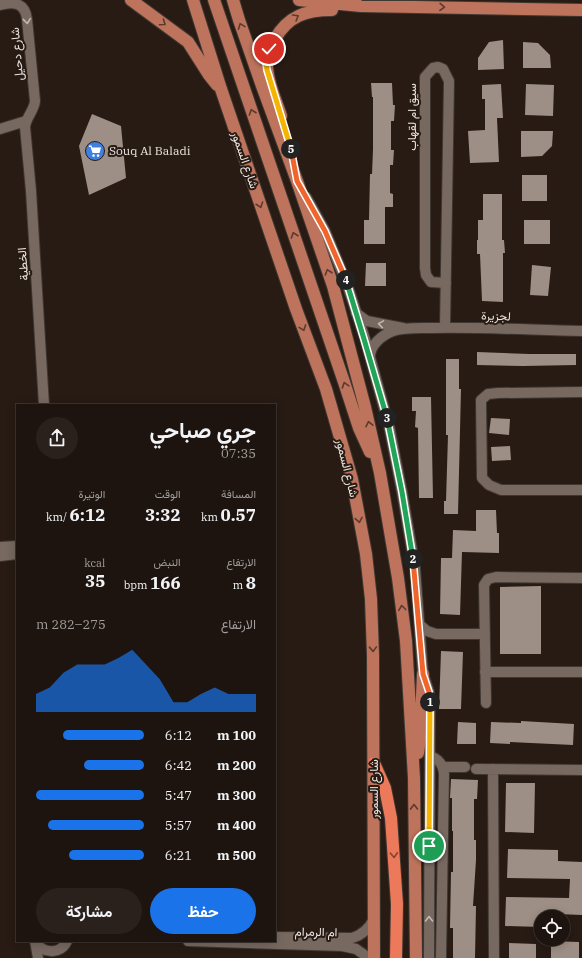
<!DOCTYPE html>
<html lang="ar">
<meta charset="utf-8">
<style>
body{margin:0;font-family:"IBM Plex Serif",Vazirmatn,serif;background:#2a211d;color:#f1f3f6;direction:rtl;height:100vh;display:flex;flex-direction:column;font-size:15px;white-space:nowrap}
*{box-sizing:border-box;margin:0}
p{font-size:13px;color:#a09e9e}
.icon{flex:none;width:22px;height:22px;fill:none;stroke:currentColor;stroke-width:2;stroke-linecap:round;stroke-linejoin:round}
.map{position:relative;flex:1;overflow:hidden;direction:ltr}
.sheet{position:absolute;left:16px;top:404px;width:260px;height:538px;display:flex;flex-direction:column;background:#1d140f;border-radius:0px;box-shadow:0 2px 10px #0003,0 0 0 1px #3b332f;direction:rtl}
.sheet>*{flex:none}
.buttons{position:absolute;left:534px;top:910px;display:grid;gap:8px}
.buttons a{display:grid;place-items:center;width:36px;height:36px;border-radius:50%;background:#1d140f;box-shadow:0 2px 10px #0003,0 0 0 1px #3b332f;font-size:20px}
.pin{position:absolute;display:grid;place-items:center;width:34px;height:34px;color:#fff;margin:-17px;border:2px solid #fff;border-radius:50%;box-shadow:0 1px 4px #0007}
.km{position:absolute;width:20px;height:20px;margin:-10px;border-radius:50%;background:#222;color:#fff;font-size:11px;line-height:20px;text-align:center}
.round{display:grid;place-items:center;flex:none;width:42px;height:42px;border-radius:21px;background:#2a211d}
.headline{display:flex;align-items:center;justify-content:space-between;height:68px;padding:0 20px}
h1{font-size:22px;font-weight:700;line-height:30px}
.figures{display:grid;grid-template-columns:repeat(3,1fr);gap:6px;height:68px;padding:4px 20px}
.figures div{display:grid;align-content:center}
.figures b{font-size:17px;font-weight:700}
.figures small{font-size:11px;font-weight:400}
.figures p{font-size:11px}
.chart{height:112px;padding:8px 20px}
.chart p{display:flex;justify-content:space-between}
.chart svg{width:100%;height:72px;margin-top:4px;fill:#1a73e8;opacity:.7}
.button{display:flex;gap:8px;margin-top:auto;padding:8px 20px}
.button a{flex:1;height:46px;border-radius:24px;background:#1a73e8;color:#fff;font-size:16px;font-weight:700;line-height:46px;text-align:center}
.button a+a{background:#2a211d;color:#f1f3f6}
ul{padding:0 20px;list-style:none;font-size:13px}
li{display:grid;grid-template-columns:64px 48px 1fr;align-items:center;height:30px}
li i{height:10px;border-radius:5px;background:#1a73e8}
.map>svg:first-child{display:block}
</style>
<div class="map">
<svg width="582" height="958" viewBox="0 0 582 958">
<rect width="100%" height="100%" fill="#271b14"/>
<path fill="#9d8f85" d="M 503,40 L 504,69 L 478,70 L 478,58 L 489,42 Z
M 523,42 L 538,43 L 550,55 L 551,68 L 523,68 Z
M 371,83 L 392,83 L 393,105 L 395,105 L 394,121 L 391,121 L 391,150 L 394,150 L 393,165 L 390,165 L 390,193 L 393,194 L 393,207 L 385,207 L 385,244 L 364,244 L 364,220 L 369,220 L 370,174 L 372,174 L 373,149 L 373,97 L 372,97 Z
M 501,84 L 503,118 L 497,118 L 499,162 L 470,163 L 468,131 L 485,130 L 485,99 L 482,99 L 482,85 Z
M 526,84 L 554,85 L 553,116 L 525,115 Z
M 92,114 L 121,126 L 126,178 L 89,195 L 79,146 Z
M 521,131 L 553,131 L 552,146 L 542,156 L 521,157 Z
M 522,175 L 547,175 L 547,201 L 522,201 Z
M 483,194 L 502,194 L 502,240 L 504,240 L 505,253 L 503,253 L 503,302 L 482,301 L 480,254 L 477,254 L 477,240 L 478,240 L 478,220 L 483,220 Z
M 524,220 L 550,220 L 550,244 L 524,244 Z
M 366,263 L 386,263 L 386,286 L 365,286 Z
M 532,265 L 551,267 L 548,296 L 530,295 Z
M 477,352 L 529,354 L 576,354 L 576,365 L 523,366 L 477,365 Z
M 446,359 L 459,359 L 459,389 L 461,389 L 458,514 L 444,514 L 444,501 L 446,501 L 448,435 L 446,435 Z
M 412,397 L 431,397 L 433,498 L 419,498 L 418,428 L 415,427 L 416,411 L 412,411 Z
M 491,418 L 510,419 L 509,435 L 489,433 Z
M 510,446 L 511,460 L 492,461 L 491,447 Z
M 476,510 L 496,510 L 497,533 L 499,533 L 499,553 L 462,552 L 460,615 L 440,614 L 441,558 L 452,558 L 453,530 L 476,531 Z
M 541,586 L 541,654 L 500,654 L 500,587 Z
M 441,651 L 463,652 L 461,709 L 439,709 Z
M 521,721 L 574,724 L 573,745 L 510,742 L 510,744 L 490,743 L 491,722 L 521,723 Z
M 458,722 L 476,723 L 476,744 L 457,744 Z
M 451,779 L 478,780 L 477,799 L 474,799 L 474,840 L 476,840 L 476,860 L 473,906 L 476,906 L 475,958 L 453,958 L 453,928 L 450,928 L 451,872 L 453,872 L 453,831 L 452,831 L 452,798 L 450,798 Z
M 506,783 L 535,783 L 534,833 L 505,832 Z
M 508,849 L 558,850 L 558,861 L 582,862 L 582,915 L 557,914 L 557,917 L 541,917 L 541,927 L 505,926 L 506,897 L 569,898 L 570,879 L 507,878 Z
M 551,941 L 579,942 L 579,958 L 551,958 Z
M 509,943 L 536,944 L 536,958 L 509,958 Z"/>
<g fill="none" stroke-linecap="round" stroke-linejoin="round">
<defs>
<path id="minor" d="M 0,5 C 14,1 25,3 27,19 L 35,101 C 34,111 26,117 25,127 L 31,191 L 44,405
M 0,129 L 26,121
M 306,197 L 325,231 L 347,284 L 365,339 L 389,426 L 402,492 L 415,568 L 423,674 L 429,692 L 430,701 L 429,958
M 356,313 L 367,321 L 403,328
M 445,328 L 449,81 L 443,69 L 438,67 L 433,68 L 425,77 L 425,268 L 426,275 L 431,282 L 446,283
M 370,357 C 370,345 382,335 393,331 C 405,327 420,328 432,328 C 482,327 532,330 582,331
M 582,392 L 498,393 L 488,394 L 481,400 L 482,478 L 489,485 L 501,490 L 582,490
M 0,547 L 17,546
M 0,556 L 17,554
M 420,625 L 427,631 L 436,634 L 485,634
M 485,672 L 582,672
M 486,703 L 484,585 L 488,579 L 496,577 L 582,578
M 430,756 C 439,759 443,764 444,774 L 441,958
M 443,767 L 465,767
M 476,769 L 582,770
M 493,769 L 494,958
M 275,937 L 352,938 C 362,935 369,929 374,919
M 35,941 C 42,954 61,955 67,941
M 35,941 L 38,958
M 188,941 L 342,946 L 356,949 L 369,958"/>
<path id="major" d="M 131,0 L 188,42 L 209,75 L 217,85
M 193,0 L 221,89 L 296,309 L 326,389 L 352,479 L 366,554 L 371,599 L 373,655 L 374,958
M 214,0 L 344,382 L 359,428 L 370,452
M 233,0 L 239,20 L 262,86 L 297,181 L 333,286 L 365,407 L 380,473 L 398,578 L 406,641 L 414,778 L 416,958
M 299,0 L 361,6 L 582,10
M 281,116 C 276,100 267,82 267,65 C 266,55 270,48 275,39 C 288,16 306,10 332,10
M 418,753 L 420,739 L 423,674"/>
<path id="highway" d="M 374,763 L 385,788 L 391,818 L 397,904 L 396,958"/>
</defs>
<use href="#minor" stroke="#3f3732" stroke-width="12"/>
<use href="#major" stroke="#3f3732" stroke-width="14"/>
<use href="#highway" stroke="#3f3732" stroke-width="14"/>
<use href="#minor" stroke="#776960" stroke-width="10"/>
<use href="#major" stroke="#bd735c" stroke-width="12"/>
<use href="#highway" stroke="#ec795a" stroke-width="12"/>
</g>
<defs><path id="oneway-chevron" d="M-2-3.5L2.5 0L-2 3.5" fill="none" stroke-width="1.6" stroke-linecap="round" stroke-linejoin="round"/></defs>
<g stroke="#5c3a2d">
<use href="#oneway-chevron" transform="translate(442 7) rotate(1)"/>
<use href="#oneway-chevron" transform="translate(296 17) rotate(-31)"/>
<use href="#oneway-chevron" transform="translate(163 23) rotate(35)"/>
<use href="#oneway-chevron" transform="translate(241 26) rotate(-111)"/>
<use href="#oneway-chevron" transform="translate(252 112) rotate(-109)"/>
<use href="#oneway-chevron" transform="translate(260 205) rotate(71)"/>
<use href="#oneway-chevron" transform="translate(294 235) rotate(-109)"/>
<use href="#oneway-chevron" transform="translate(328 272) rotate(-109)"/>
<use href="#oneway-chevron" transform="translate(303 328) rotate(70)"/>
<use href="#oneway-chevron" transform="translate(345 385) rotate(-108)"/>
<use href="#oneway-chevron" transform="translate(369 424) rotate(-102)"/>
<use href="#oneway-chevron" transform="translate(359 520) rotate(80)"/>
<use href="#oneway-chevron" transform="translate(402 608) rotate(-97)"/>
<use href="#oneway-chevron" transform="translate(373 649) rotate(88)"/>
<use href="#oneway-chevron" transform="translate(414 807) rotate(-91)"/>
</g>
<g stroke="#c2b8b2">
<use href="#oneway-chevron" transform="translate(27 21) rotate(84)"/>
<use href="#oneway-chevron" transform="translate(381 324) rotate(-171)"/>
<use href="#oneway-chevron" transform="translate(429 919) rotate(-90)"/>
</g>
<use stroke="#804534" href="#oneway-chevron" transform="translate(394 855) rotate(87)"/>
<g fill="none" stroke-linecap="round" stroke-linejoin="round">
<defs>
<path id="split-1" d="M 429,846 L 430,702"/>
<path id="split-2" d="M 413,559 L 423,674 L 429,692 L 430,702"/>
<path id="split-3" d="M 387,418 L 402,492 L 413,559"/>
<path id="split-4" d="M 346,280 L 364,339 L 387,418"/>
<path id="split-5" d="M 291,149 L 297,181 L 325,231 L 346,280"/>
<path id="split-6" d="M 269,49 L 266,63 L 267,70 L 291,149"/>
</defs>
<use href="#split-1" stroke="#fff" stroke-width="8"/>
<use href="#split-2" stroke="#fff" stroke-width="8"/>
<use href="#split-3" stroke="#fff" stroke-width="8"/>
<use href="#split-4" stroke="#fff" stroke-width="8"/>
<use href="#split-5" stroke="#fff" stroke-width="8"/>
<use href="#split-6" stroke="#fff" stroke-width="8"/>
<use href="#split-1" stroke="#f5b400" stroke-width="5"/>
<use href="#split-2" stroke="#f0652b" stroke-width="5"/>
<use href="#split-3" stroke="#22a559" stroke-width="5"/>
<use href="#split-4" stroke="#22a559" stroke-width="5"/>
<use href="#split-5" stroke="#f0652b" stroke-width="5"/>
<use href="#split-6" stroke="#f5b400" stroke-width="5"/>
</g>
<defs>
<symbol id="supermarket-disc" viewBox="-11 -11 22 22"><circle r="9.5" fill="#3f7fe0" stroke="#271b14"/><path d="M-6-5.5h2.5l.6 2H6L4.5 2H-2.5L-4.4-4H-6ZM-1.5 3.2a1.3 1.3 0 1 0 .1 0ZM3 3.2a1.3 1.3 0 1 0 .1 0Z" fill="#fff"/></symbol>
</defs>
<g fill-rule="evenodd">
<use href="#supermarket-disc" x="84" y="140" width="22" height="22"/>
</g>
<g text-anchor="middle" stroke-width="4" stroke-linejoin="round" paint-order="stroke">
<g font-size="12" fill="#ebe3de" stroke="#271b14">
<text transform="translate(17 54) rotate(-95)" y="4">شارع دحيل</text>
<text transform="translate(412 117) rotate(-90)" y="4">سيق ام لقهاب</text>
<text transform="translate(245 160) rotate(71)" y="4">شارع السمور</text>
<text transform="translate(23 264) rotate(-94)" y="4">الخطية</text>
<text transform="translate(496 316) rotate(2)" y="4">لجزيرة</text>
<text transform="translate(347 468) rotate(76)" y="4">شارع السمور</text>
<text transform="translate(374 789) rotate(-90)" y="4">شارع السمور</text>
<text transform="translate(316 932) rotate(1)" y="4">ام الرمرام</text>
</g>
<g font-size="12" fill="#ebe3de" stroke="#271b14" text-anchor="start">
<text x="109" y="155">Souq Al Baladi</text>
</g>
</g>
</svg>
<div class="buttons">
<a><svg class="icon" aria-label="locate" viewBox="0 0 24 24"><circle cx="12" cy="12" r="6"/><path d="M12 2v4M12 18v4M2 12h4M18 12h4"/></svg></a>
</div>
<div class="pin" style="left:429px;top:846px;background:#1e9e55"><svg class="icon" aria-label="arrive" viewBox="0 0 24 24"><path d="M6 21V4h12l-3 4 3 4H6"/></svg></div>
<div class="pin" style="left:269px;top:49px;background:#d93025"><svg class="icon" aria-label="check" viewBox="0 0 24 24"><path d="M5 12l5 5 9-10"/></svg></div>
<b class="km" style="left:430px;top:702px">1</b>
<b class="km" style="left:413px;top:559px">2</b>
<b class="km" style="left:387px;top:418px">3</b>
<b class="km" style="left:346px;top:280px">4</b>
<b class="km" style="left:291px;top:149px">5</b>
<section class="sheet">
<div class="headline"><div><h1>جري صباحي</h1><p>07:35</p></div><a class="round"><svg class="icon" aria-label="share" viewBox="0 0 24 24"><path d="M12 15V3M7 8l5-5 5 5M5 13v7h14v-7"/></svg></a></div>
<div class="figures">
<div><p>المسافة</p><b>0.57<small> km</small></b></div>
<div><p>الوقت</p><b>3:32</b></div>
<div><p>الوتيرة</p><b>6:12<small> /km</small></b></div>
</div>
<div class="figures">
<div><p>الارتفاع</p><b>8<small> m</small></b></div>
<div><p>النبض</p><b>166<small> bpm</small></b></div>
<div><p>kcal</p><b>35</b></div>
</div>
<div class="chart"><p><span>الارتفاع</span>275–282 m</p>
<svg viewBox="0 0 160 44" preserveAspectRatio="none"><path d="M0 44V33L10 29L20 20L30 15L40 15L50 15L60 11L70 6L80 15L90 24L100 38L110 38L120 33L130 29L140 33L150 33L160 33V44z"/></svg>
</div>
<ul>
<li><b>100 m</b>6:12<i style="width:75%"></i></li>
<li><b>200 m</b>6:42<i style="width:56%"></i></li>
<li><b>300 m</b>5:47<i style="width:100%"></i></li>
<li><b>400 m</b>5:57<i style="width:89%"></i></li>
<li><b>500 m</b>6:21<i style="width:69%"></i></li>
</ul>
<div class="button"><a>حفظ</a><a>مشاركة</a></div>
</section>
</div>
